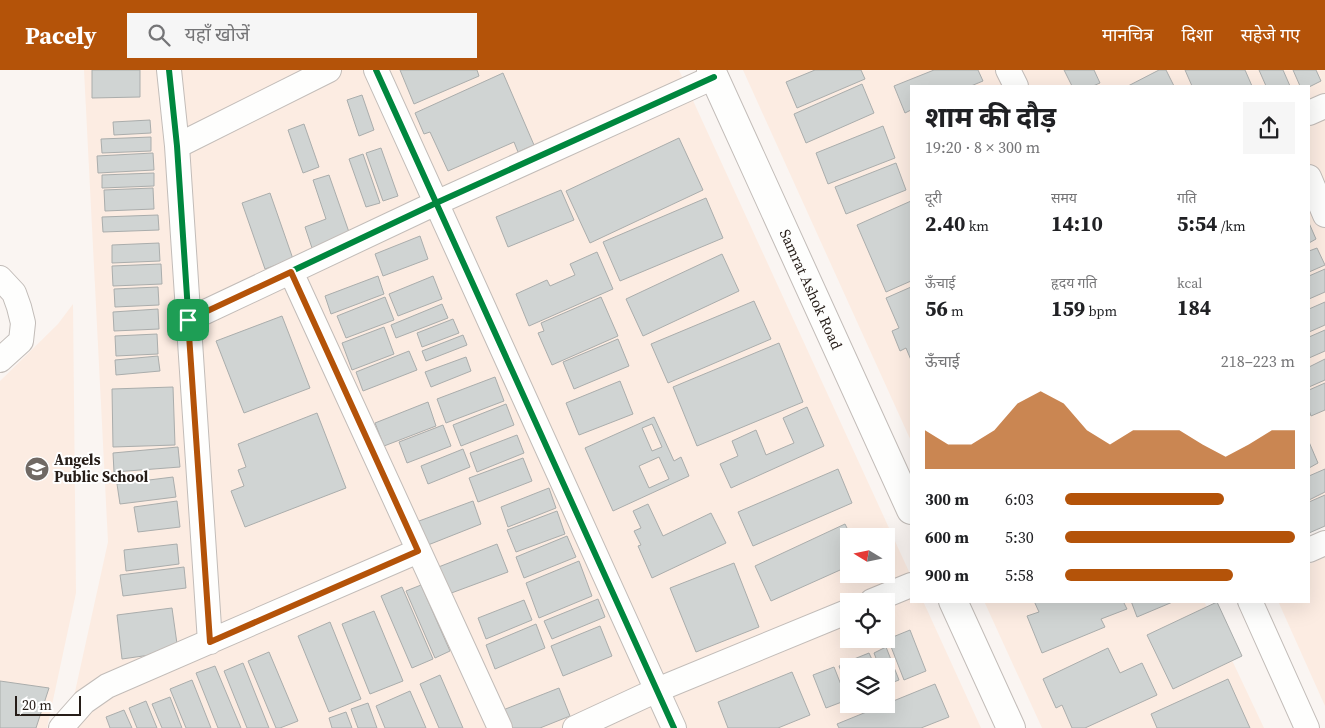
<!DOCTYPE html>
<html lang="hi">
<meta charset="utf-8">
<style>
body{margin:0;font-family:"Source Serif 4","Noto Sans Devanagari",serif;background:#f6f6f6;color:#202124;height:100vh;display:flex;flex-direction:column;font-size:19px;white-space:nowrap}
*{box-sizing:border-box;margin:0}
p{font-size:16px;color:#757577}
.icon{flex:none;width:28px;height:28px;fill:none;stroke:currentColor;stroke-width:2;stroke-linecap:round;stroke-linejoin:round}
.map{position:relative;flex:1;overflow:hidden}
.panel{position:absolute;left:910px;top:15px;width:400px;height:518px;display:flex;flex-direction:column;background:#fff;border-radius:0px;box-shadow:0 5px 20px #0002}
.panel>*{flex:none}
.needle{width:32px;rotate:280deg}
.controls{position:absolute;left:840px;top:458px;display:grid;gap:10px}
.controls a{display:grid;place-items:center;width:55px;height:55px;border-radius:0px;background:#fff;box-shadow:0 5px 20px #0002;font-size:25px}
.scale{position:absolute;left:15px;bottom:12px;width:66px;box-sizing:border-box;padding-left:5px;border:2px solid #261d18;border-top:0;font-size:14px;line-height:18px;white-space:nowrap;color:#261d18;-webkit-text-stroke:4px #fff;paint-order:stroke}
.pin{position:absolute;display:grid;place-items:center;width:42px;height:42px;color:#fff;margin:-21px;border-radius:10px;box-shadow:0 2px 8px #0006}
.round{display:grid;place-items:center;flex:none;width:52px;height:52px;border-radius:0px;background:#f6f6f6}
.summary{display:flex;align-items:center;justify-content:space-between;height:85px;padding:0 15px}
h1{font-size:28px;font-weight:700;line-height:38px}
.figures{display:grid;grid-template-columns:repeat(3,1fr);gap:8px;height:85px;padding:5px 15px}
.figures div{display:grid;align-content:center}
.figures b{font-size:21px;font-weight:700}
.figures small{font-size:14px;font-weight:400}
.figures p{font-size:14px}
.chart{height:140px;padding:10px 15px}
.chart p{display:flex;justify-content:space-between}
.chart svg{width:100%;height:90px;margin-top:5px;fill:#b45309;opacity:.7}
ul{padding:0 15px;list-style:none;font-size:16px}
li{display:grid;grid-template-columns:80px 60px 1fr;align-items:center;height:38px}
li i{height:12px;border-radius:6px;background:#b45309}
header{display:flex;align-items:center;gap:30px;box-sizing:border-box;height:70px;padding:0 25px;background:#b45309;color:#fff}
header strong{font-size:24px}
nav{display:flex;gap:28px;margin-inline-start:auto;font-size:18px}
.search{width:350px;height:45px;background:#f6f6f6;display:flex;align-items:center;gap:12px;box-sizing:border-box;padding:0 18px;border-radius:0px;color:#757577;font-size:19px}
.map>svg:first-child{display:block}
</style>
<header>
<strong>Pacely</strong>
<div class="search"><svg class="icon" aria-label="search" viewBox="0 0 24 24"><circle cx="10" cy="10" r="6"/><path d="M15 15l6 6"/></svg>यहाँ खोजें</div>
<nav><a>मानचित्र</a><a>दिशा</a><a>सहेजे गए</a></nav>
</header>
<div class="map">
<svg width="1325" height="658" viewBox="0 0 1325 658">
<rect width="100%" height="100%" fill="#faf5f2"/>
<path fill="#fcece2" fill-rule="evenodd" d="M 84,0 L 679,0 L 911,506 L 911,531 L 923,531 L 981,658 L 67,658 L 108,472 ZM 849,466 L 886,466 L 886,504 L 849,504 ZM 849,531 L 886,531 L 886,569 L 849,569 ZM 849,596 L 886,596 L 886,634 L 849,634 Z
M 743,0 L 1325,0 L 1325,449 L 1309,456 L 1309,16 L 911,16 L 911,371 Z
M 73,234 L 76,523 L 47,658 L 0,658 L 0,311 L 58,254 Z
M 1325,487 L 1325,636 L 1278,531 L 1309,531 L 1309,494 Z
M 984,531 L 1204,531 L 1264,658 L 1042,658 Z"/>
<path fill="#d0d4d3" stroke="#aaadac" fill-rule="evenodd" d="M 92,0 L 140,0 L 140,27 L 92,28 Z
M 400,0 L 477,0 L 479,6 L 414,34 Z
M 815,0 L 861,0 L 865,9 L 797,38 L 786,12 Z
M 934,0 L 978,0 L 983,11 L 971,16 L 911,16 L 911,40 L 905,43 L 894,16 Z
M 1064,0 L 1094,0 L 1100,13 L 1093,16 L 1072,16 Z
M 1159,0 L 1166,0 L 1174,16 L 1128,16 Z
M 1185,0 L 1245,0 L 1252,16 L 1192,16 Z
M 1259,0 L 1283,0 L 1290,16 L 1266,16 Z
M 1293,0 L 1316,0 L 1321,11 L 1309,17 L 1300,16 Z
M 503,3 L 534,75 L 518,82 L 514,72 L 448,101 L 430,62 L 424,64 L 415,43 Z
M 862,14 L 874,43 L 806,73 L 794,44 Z
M 362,25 L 374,60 L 359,66 L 347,30 Z
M 150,50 L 151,63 L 114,65 L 113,52 Z
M 304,54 L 319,97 L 303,103 L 288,60 Z
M 883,56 L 895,88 L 828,114 L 816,83 Z
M 151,67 L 151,81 L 102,83 L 101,69 Z
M 679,68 L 703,120 L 590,173 L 566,121 Z
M 381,78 L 398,126 L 383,131 L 366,83 Z
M 153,83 L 154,100 L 98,103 L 97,86 Z
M 363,84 L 380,133 L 366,137 L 349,89 Z
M 896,93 L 906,120 L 846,144 L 835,117 Z
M 154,103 L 154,116 L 102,118 L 102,105 Z
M 329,105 L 350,165 L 312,178 L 305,157 L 326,149 L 313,110 Z
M 153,118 L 154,139 L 105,141 L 104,120 Z
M 561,120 L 574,150 L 508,177 L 496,147 Z
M 270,123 L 293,189 L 265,199 L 242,133 Z
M 706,128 L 723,168 L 620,211 L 603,172 Z
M 911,131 L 911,211 L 886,222 L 857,155 Z
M 158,145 L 159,160 L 103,162 L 102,147 Z
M 1309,153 L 1316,169 L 1309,173 Z
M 420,166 L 428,189 L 383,206 L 375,184 Z
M 159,173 L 160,191 L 112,193 L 112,175 Z
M 1317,178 L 1325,195 L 1309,202 L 1309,181 Z
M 597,182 L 613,219 L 529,256 L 516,224 L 547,210 L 550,216 L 575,205 L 570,194 Z
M 722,184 L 739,221 L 643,266 L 626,229 Z
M 161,194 L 162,214 L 113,216 L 112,196 Z
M 1325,199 L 1325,222 L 1309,229 L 1309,206 Z
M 378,206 L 384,224 L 331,244 L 325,226 Z
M 433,206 L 442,229 L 398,246 L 389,224 Z
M 158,217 L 159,235 L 115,237 L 114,219 Z
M 911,217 L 911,290 L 906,278 L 900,281 L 892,261 L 899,258 L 886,228 Z
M 385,227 L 394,250 L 346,268 L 337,246 Z
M 601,227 L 618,266 L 552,295 L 538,263 L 544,261 L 541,253 Z
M 754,231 L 771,269 L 668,313 L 651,274 Z
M 1325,232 L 1325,255 L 1309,262 L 1309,239 Z
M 442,234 L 448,248 L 396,268 L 391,255 Z
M 158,239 L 159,259 L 114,261 L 113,242 Z
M 282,246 L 310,318 L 244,343 L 216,271 Z
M 453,249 L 459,263 L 422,277 L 417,263 Z
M 384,257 L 394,284 L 352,300 L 342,273 Z
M 1325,260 L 1325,281 L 1309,288 L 1309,267 Z
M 157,264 L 158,284 L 116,286 L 115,266 Z
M 463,265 L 467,275 L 426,291 L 422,281 Z
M 618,269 L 629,296 L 574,319 L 563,292 Z
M 779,273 L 803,332 L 697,376 L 673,317 Z
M 409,281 L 417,300 L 363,321 L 356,302 Z
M 158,286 L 160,301 L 116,305 L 115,290 Z
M 466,287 L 471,301 L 431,317 L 425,302 Z
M 1325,289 L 1325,310 L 1309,317 L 1309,297 Z
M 495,307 L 504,331 L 446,353 L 437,329 Z
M 620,311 L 633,344 L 579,365 L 566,333 Z
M 1325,313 L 1325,340 L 1311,346 L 1309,340 L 1309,320 Z
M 173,317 L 175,375 L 113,377 L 112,319 Z
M 428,332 L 436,356 L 384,376 L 375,353 Z
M 506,334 L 514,355 L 461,376 L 453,355 Z
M 807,337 L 824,376 L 731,418 L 720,394 L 738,386 L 732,371 L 756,360 L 766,385 L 794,373 L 783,348 Z
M 317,343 L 346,418 L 245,457 L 231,421 L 244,416 L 238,400 L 246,397 L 238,374 Z
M 654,347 L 674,391 L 681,387 L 689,406 L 613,441 L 585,378 ZM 652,354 L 662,377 L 652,381 L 642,358 ZM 659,387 L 669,409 L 649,418 L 639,396 Z
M 443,355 L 451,376 L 407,393 L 399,372 Z
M 517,365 L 524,383 L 477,402 L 470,383 Z
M 1309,372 L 1318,393 L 1309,398 Z
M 178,377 L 180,397 L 114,402 L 113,383 Z
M 463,379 L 470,397 L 428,414 L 421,396 Z
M 523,388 L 532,411 L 478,432 L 469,408 Z
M 838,399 L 852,433 L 753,476 L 738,442 Z
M 1325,399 L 1325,422 L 1309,430 L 1309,406 Z
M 173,407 L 176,427 L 120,434 L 117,414 Z
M 549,418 L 556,438 L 508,457 L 501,437 Z
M 1325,425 L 1325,456 L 1309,463 L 1309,432 Z
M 177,431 L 180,457 L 138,462 L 134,437 Z
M 473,431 L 481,454 L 428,475 L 419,451 Z
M 648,434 L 663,466 L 711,443 L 726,473 L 652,508 L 638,476 L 641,475 L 634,461 L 641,458 L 633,441 Z
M 557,441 L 565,464 L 516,482 L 507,460 Z
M 845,454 L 851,466 L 849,466 L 849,496 L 771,531 L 755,496 Z
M 567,466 L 576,487 L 524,508 L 516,487 Z
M 177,474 L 179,494 L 126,501 L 124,480 Z
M 497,474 L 508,502 L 446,525 L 436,498 Z
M 579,491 L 592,526 L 539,548 L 526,513 Z
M 734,493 L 759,557 L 696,582 L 670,518 Z
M 184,497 L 186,518 L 123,526 L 120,505 Z
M 421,515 L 450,581 L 435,588 L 406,521 Z
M 402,517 L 433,589 L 412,598 L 381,526 Z
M 598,529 L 605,547 L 552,569 L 544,551 Z
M 524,530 L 532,550 L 486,569 L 478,548 Z
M 1034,531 L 1123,531 L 1127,539 L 1101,549 L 1105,557 L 1042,583 L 1027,546 L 1039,542 Z
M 1131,531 L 1175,531 L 1137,547 Z
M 1217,532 L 1242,586 L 1173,619 L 1147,565 Z
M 172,538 L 178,581 L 122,589 L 117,545 Z
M 374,541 L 403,611 L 370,624 L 342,554 Z
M 330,552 L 361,629 L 329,642 L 298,566 Z
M 536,554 L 545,578 L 495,599 L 486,575 Z
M 600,556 L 612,586 L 563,606 L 551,576 Z
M 910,560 L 926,601 L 904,610 L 888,569 Z
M 886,577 L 899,610 L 886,615 L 886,596 L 879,596 L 874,583 Z
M 1108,578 L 1120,603 L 1142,593 L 1157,625 L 1085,658 L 1072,658 L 1062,635 L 1056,638 L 1043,609 Z
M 269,582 L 298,651 L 280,658 L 276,658 L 248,591 Z
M 869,583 L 875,596 L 857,596 L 854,589 Z
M 852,591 L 854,596 L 849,596 L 849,622 L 839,596 Z
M 243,593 L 269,658 L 247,658 L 224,601 Z
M 215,596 L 241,658 L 218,658 L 196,603 Z
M 834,597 L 847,630 L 826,638 L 813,605 Z
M 792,602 L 810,645 L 778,658 L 728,658 L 718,632 Z
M 440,605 L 463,658 L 439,658 L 420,614 Z
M 1228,609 L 1250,658 L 1157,658 L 1151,644 Z
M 192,610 L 211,658 L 186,658 L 170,619 Z
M 0,611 L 49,618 L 36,658 L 0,658 Z
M 935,614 L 949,647 L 921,658 L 839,658 L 837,654 Z
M 559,618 L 570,646 L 540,658 L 510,658 L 503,640 Z
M 410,621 L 426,658 L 385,658 L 376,636 Z
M 170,627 L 182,658 L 162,658 L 152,634 Z
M 146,631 L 157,658 L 137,658 L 129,638 Z
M 368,633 L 377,658 L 358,658 L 351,639 Z
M 124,640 L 132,658 L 110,658 L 106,647 Z
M 346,642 L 352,658 L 332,658 L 329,648 Z"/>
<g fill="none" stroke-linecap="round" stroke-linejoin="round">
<defs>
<path id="minor" d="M 169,0 L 177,76 L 210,572
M 376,0 L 674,658
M 1008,0 L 1016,16
M 1309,43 L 1325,36
M 177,76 L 329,0
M 1309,107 L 1325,145
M 291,202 L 500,658
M 0,208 L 14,223 L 19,237 L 23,253 L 21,271 L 0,290
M 188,250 L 436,133 L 714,7
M 1309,480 L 1325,473
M 872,531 L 911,515
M 1250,531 L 1307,658
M 61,658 L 84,632 L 107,616 L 418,481
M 575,658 L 657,620 L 849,541"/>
<g id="tertiary">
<path id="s1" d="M 711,0 L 911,440"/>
<path d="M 953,531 L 1011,658"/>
</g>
</defs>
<use href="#minor" stroke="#c2bcb8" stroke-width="26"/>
<use href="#tertiary" stroke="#c2bcb8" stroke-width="30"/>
<use href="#minor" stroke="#fefefd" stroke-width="24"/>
<use href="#tertiary" stroke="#fefefd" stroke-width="28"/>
<defs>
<path id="cycleway" d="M 169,0 L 177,76 L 210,572
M 376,0 L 674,658
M 188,250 L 436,133 L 714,7"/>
</defs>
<use href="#cycleway" stroke="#fff" stroke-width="9"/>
<use href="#cycleway" stroke="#00873e" stroke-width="6"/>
</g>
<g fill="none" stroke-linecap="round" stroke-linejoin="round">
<defs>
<path id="route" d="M 291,202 L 418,481 L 210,572 L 188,250 Z"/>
</defs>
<use href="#route" stroke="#fff" stroke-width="10"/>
<use href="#route" stroke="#b45309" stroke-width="6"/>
</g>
<defs>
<symbol id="school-disc" viewBox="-11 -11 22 22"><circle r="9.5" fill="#706964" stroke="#fff"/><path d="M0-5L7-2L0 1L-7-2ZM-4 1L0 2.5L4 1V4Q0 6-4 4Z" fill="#fff"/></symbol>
</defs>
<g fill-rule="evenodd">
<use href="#school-disc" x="23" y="385" width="28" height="28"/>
</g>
<g text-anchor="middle" stroke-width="4" stroke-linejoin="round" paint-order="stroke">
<g font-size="15" fill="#261d18" stroke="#fff">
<text dy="5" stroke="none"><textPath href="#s1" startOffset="241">Samrat Ashok Road</textPath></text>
</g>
<g font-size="15" font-weight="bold" fill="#261d18" stroke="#fff" text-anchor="start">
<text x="54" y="395">Angels<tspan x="54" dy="17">Public School</tspan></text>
</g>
</g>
</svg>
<div class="controls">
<a><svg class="needle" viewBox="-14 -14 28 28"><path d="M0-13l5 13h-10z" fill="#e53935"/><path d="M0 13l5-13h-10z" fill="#757577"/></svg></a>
<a><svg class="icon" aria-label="locate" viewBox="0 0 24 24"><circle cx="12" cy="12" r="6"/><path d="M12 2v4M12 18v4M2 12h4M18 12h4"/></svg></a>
<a><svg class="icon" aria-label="layers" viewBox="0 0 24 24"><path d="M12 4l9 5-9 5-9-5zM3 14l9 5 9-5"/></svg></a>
</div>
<div class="scale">20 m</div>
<div class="pin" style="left:188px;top:250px;background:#1e9e55"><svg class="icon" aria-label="arrive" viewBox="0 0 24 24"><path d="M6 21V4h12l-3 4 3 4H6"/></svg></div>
<section class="panel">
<div class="summary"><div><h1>शाम की दौड़</h1><p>19:20 · 8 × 300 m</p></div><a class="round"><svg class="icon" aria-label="share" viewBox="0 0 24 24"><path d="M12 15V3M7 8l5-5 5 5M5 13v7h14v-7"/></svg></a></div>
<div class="figures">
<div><p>दूरी</p><b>2.40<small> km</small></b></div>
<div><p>समय</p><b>14:10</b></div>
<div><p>गति</p><b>5:54<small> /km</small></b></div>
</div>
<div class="figures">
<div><p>ऊँचाई</p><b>56<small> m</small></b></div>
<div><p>हृदय गति</p><b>159<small> bpm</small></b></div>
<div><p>kcal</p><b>184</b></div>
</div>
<div class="chart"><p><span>ऊँचाई</span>218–223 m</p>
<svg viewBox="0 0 160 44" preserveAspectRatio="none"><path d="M0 44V25L10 32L20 32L30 25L40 12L50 6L60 12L70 25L80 32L90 25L100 25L110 25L120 32L130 38L140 32L150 25L160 25V44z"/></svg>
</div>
<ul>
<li><b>300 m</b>6:03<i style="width:69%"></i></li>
<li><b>600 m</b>5:30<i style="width:100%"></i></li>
<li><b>900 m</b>5:58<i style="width:73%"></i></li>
</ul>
</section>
</div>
